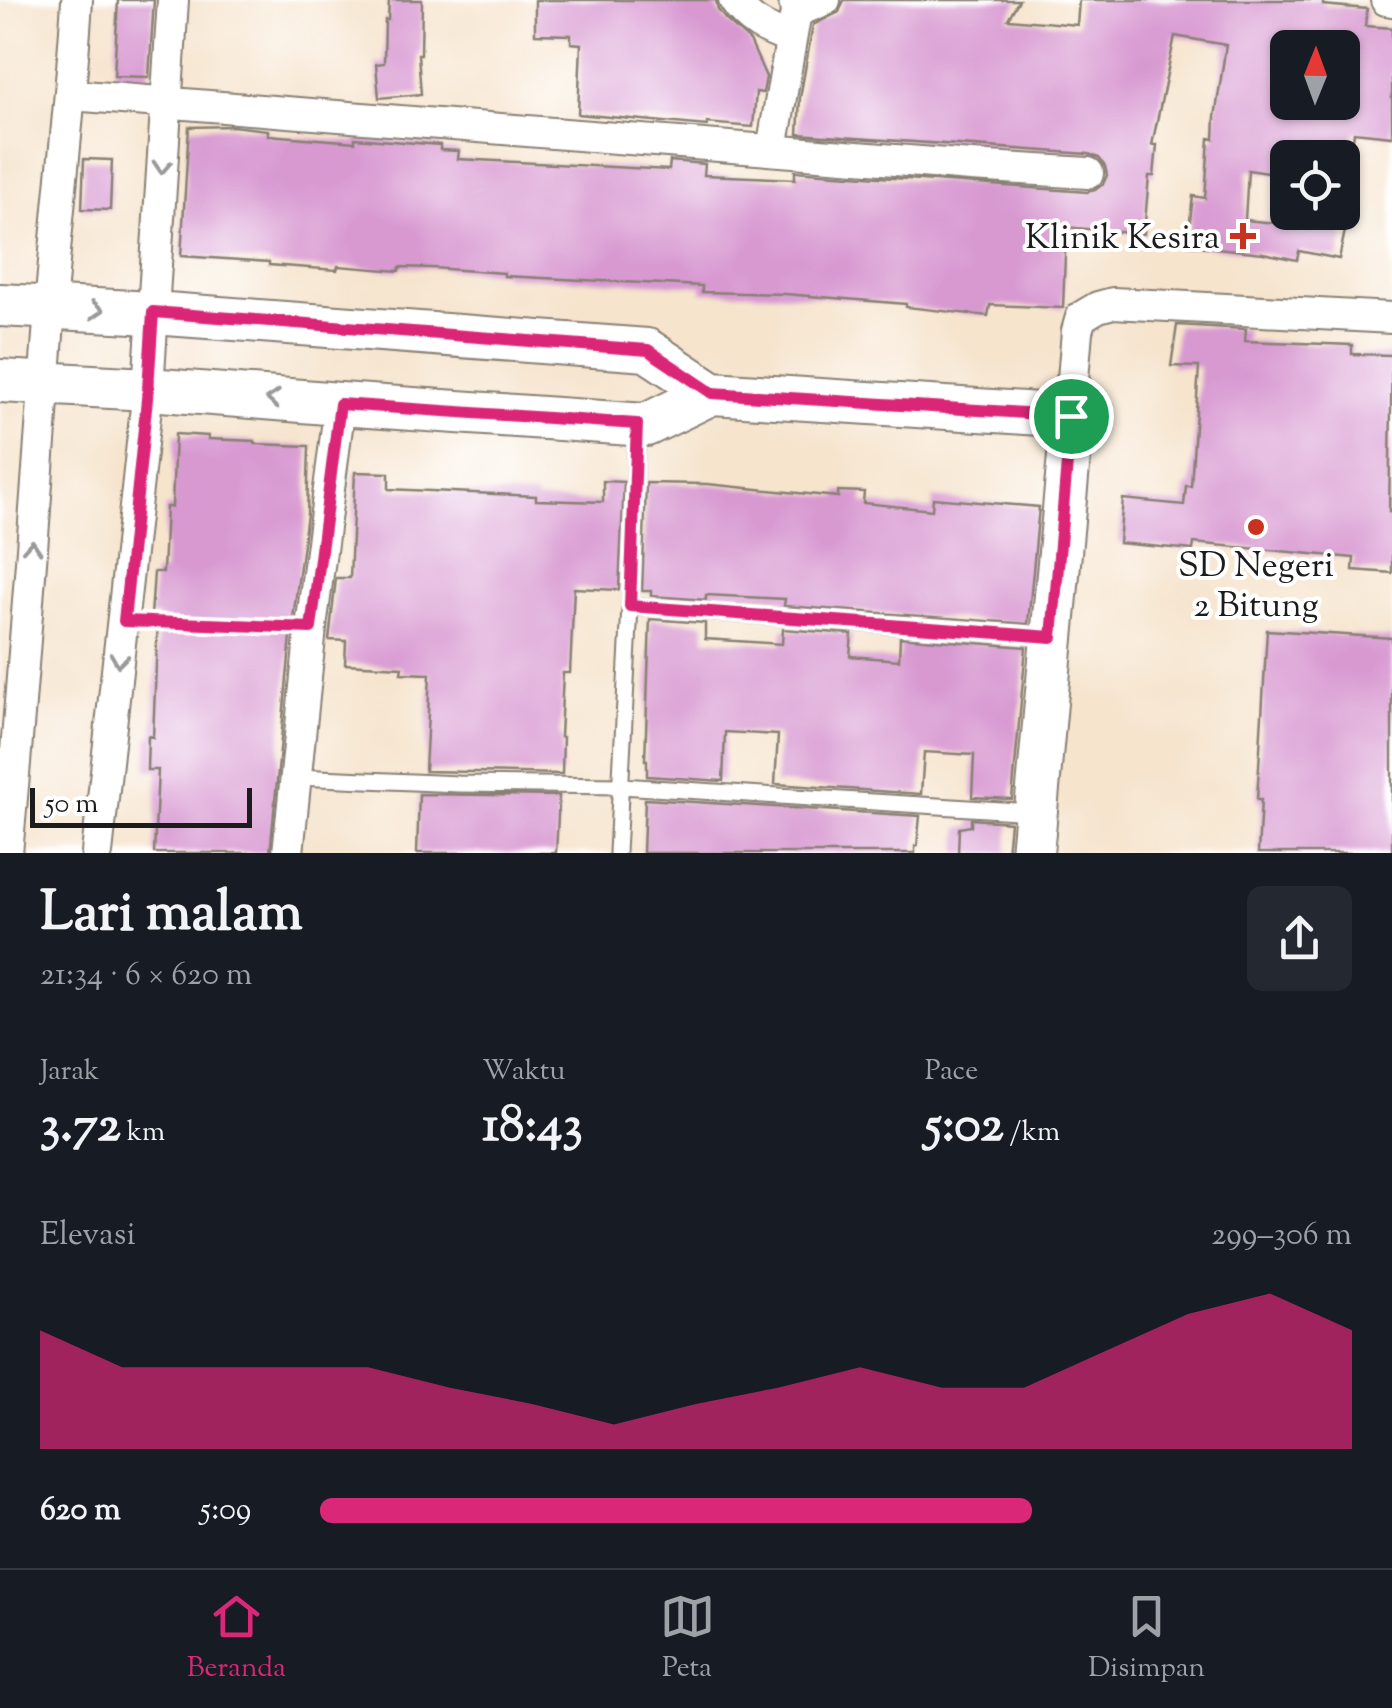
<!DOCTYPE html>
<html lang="id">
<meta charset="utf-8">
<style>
body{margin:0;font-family:"Sorts Mill Goudy",serif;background:#242831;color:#f1f3f6;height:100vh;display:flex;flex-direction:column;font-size:38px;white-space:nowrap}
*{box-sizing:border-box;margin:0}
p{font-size:32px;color:#9ea1a6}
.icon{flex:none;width:55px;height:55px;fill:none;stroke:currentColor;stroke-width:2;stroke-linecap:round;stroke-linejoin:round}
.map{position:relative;height:853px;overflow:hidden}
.side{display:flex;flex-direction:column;background:#171b24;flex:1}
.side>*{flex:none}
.needle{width:65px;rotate:1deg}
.buttons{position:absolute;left:1270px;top:30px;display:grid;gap:20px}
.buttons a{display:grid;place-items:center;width:90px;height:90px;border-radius:15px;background:#171b24;box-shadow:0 2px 8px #0004;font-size:50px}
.scale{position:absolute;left:30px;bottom:25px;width:222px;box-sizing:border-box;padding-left:10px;border:5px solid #1c1c1c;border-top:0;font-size:28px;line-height:35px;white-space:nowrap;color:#1c1c1c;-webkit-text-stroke:8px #fff;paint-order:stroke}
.pin{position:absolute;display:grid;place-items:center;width:85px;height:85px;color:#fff;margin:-42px;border:5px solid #fff;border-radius:50%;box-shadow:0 2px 10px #0007}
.round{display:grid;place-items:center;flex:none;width:105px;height:105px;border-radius:15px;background:#242831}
.head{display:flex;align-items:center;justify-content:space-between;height:170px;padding:0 40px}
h1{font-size:55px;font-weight:700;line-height:75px}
.stats{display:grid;grid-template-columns:repeat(3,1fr);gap:15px;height:170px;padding:10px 40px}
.stats div{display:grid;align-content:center}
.stats b{font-size:50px;font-weight:700}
.stats small{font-size:28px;font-weight:400}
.stats p{font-size:28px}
.chart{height:280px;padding:20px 40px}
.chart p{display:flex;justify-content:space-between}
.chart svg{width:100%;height:180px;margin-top:10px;fill:#db2777;opacity:.7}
ul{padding:0 40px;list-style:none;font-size:32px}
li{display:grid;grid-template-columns:160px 120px 1fr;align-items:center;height:75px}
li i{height:25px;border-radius:12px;background:#db2777}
.tab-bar{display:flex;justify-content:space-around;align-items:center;height:140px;border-top:2px solid #363941;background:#171b24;font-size:28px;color:#9ea1a6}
.tab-bar a{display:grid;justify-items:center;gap:5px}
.tab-bar .on{color:#db2777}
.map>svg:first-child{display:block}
</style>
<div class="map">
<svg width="1392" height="853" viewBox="0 0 1392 853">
<rect width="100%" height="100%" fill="#fff"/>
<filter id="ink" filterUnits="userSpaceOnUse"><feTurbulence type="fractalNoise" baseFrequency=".01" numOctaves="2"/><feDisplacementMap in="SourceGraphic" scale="20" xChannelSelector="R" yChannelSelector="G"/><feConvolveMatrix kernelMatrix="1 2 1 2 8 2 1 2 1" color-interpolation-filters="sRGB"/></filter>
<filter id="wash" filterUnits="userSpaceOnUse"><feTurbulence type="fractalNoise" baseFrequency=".0048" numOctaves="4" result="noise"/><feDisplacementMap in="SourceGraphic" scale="40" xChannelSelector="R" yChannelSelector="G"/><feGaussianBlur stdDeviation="2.25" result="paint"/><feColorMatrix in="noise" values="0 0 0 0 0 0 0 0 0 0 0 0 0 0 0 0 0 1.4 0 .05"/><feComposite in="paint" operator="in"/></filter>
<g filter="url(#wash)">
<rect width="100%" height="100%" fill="#f6e4cd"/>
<g id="blocks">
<path fill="#d899d1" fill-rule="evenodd" d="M 118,0 L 154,0 L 149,77 L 114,76 Z
M 389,0 L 422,0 L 421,54 L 418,54 L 421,94 L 379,98 L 376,64 L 384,63 L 385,20 L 388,20 Z
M 535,0 L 716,0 L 718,10 L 726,20 L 750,41 L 766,77 L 763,93 L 756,92 L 753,127 L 707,123 L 707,126 L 578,114 L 581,44 L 571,43 L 571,35 L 535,34 Z
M 844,0 L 1019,0 L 1008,19 L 1077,25 L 1079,0 L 1323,0 L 1323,5 L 1367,9 L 1365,26 L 1392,28 L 1392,136 L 1354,132 L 1352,147 L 1323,143 L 1321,158 L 1288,158 L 1288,176 L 1248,170 L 1245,220 L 1296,225 L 1299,212 L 1349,212 L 1339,259 L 1299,251 L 1297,260 L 1263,253 L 1187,245 L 1193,196 L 1205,198 L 1209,138 L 1214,139 L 1215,117 L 1226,45 L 1175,36 L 1152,145 L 1157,145 L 1154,176 L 1149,176 L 1144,234 L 1066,227 L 1063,308 L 990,305 L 988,316 L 906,307 L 906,304 L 785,294 L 702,292 L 702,286 L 504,276 L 504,273 L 432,268 L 400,267 L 399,271 L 338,266 L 337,270 L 269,265 L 269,262 L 181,256 L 189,127 L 232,126 L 268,130 L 268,135 L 355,142 L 355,138 L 440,145 L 440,150 L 459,151 L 458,159 L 669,170 L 670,161 L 705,164 L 704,175 L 795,179 L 795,171 L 1087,192 L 1095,190 L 1103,184 L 1107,175 L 1105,166 L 1099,158 L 1089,154 L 798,134 L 800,98 L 813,25 L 839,12 ZM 1288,48 L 1342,48 L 1342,102 L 1288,102 Z
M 84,159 L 112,160 L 110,210 L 82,209 Z
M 1177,325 L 1246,329 L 1245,341 L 1352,345 L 1352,354 L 1392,355 L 1389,512 L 1392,512 L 1392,573 L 1353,570 L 1354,558 L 1194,543 L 1193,550 L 1119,543 L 1123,499 L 1184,505 L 1186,486 L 1191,486 L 1199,367 L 1171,366 Z
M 175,434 L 208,436 L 208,439 L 255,441 L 255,444 L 309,446 L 307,514 L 292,626 L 270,853 L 154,853 L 158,770 L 147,770 L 148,736 L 153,737 L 158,616 L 151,616 L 154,572 L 163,572 L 166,507 L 172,507 Z
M 355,472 L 389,473 L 389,489 L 536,496 L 536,500 L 603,502 L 603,481 L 624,482 L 619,590 L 574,588 L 570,673 L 563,673 L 560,737 L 563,737 L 562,774 L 425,771 L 430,674 L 401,673 L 402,667 L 345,664 L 346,641 L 329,640 L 336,578 L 350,578 Z
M 646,483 L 707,484 L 838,497 L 838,491 L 864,492 L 863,503 L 932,510 L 933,498 L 1039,507 L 1028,624 L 784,606 L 785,599 L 706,595 L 706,600 L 651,596 L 651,591 L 642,591 Z
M 650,619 L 705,623 L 705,639 L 782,644 L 783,629 L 852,634 L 850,656 L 899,660 L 900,637 L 1026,647 L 1012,799 L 972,797 L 974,755 L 924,752 L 921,794 L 775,784 L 778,735 L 725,732 L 723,781 L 647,776 L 647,760 L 645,760 Z
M 1267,630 L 1392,638 L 1392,853 L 1258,853 L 1261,800 L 1257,800 Z
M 419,794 L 559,796 L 556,853 L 417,853 Z
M 645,799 L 920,816 L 917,846 L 915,846 L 915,853 L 643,853 Z
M 971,819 L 1010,822 L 1007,853 L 958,853 L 959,828 L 971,826 Z"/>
</g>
</g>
<g filter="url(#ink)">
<use href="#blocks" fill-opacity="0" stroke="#898074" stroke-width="2.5"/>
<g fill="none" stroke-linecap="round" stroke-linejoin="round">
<defs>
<path id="lane" d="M 630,606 L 637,425
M 296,777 L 459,784 L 621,786 L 1032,812
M 617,853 L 630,606 L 1048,637"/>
<path id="street" d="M 734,0 C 748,22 767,30 791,39
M 1386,0 L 1392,1
M 796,12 L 825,0
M 71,95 L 971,166 L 1088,173
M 772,149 L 796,12 L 794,0
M 1072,391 L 1077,331 L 1081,317 L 1098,307 L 1113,303 L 1392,318
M 7,853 C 24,672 36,491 50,309 C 58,206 71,103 77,0
M 97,853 L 148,389 L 173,0
M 288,853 L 311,628 L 340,404"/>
<path id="secondary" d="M 0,305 L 153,313 L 647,350 L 712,393
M 0,381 L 148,389 L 340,404 L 646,425 L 712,393 L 1071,416
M 1032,853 L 1069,456 L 1072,391"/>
</defs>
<use href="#lane" stroke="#898074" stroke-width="19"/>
<use href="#street" stroke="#898074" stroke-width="34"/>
<use href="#secondary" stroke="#898074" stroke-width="46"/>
<path stroke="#898074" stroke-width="5" stroke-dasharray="8 8" stroke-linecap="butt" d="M 149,622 L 283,627"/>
<use href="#lane" stroke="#fff" stroke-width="15"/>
<use href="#street" stroke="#fff" stroke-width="30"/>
<use href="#secondary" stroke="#fff" stroke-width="42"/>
</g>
<defs><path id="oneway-chevron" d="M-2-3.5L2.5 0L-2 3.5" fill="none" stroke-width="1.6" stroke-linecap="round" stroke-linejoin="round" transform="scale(2.5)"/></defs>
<g stroke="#999">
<use href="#oneway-chevron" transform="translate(162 167) rotate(93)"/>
<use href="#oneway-chevron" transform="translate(97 310) rotate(3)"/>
<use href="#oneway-chevron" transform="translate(273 399) rotate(-175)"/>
<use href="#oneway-chevron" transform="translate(32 547) rotate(-86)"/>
<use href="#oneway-chevron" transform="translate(119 660) rotate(97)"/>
</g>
</g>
<g fill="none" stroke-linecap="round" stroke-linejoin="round" filter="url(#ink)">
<defs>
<path id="route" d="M 153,312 L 648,350 L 712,393 L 1071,416 L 1052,637 L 630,606 L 637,424 L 340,404 L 311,628 L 124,621 L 148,389 Z"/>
</defs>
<use href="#route" stroke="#fff" stroke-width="20"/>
<use href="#route" stroke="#db2777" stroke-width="12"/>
</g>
<g fill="#c8321e" stroke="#fff" stroke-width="4">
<path d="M1238 221h10v10h10v10h-10v10h-10v-10h-10v-10h10z"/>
<circle cx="1256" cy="527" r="10"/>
</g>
<g text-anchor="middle" stroke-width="8" stroke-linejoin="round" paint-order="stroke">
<g font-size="35" fill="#1c1c1c" stroke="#fff" text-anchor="end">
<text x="1220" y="248">Klinik Kesira</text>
<text x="1256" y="576" text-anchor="middle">SD Negeri<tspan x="1256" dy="40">2 Bitung</tspan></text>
</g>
</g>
</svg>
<div class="buttons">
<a><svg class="needle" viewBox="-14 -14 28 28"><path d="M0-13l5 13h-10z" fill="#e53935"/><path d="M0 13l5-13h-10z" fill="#9ea1a6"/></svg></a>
<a><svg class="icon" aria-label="locate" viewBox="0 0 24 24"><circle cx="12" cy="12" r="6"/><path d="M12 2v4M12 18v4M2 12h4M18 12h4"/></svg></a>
</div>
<div class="scale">50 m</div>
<div class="pin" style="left:1071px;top:416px;background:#1e9e55"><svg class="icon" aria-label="arrive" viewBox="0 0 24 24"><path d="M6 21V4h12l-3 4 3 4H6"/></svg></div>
</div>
<section class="side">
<div class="head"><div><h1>Lari malam</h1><p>21:34 · 6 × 620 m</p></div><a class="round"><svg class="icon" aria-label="share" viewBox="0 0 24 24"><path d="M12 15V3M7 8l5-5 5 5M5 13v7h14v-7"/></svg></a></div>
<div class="stats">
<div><p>Jarak</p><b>3.72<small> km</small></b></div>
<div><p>Waktu</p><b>18:43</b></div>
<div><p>Pace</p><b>5:02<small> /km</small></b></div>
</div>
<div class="chart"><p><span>Elevasi</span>299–306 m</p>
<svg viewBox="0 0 160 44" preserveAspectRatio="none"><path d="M0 44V15L10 24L20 24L30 24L40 24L50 29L60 33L70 38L80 33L90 29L100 24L110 29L120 29L130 20L140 11L150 6L160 15V44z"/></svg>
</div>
<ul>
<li><b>620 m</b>5:09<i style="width:69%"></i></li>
</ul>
</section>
<nav class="tab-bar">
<a class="on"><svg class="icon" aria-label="home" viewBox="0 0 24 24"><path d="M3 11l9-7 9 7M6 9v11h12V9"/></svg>Beranda</a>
<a><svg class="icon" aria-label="map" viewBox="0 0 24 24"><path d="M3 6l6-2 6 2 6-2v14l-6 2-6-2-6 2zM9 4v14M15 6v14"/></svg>Peta</a>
<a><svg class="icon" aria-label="saved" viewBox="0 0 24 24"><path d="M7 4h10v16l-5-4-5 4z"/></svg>Disimpan</a>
</nav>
